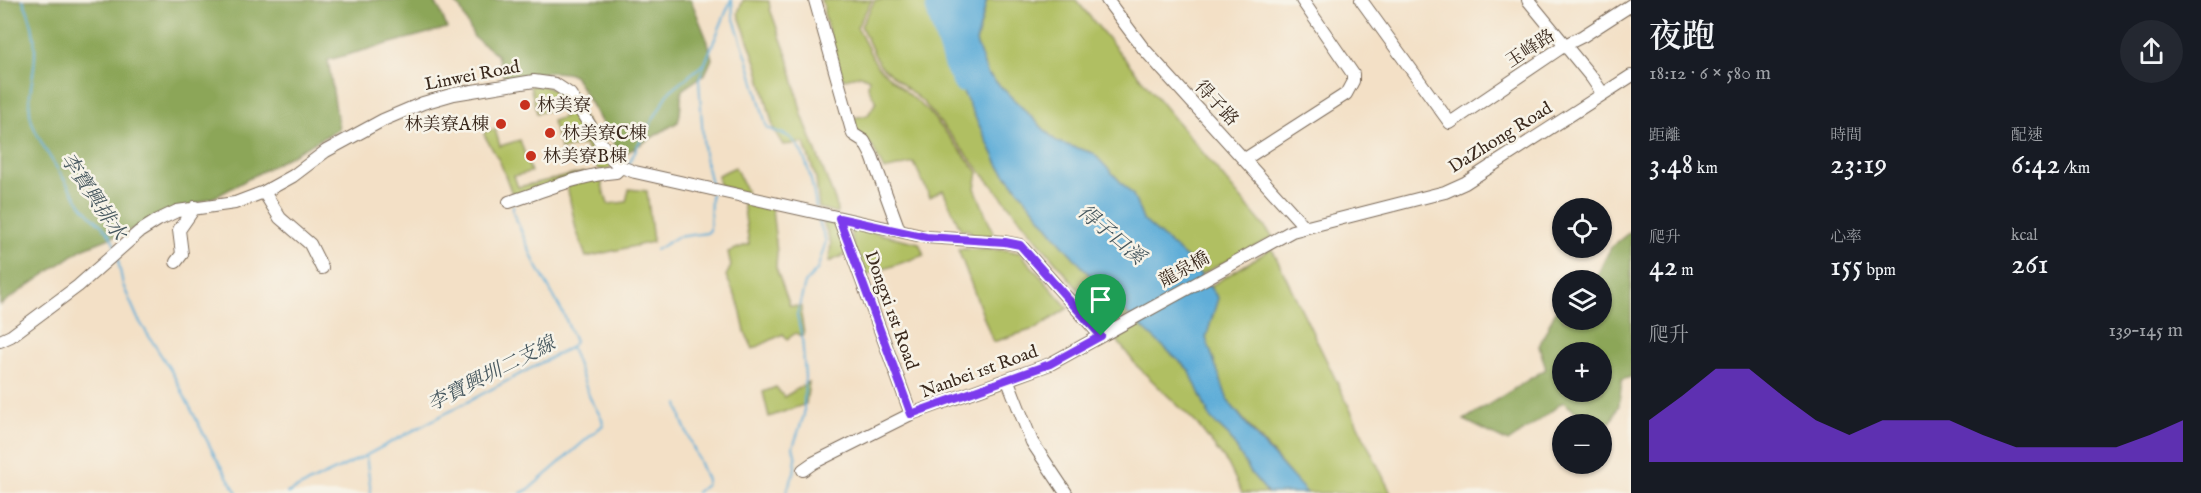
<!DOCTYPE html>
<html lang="zh-TW">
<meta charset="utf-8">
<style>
body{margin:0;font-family:"IM FELL English","Noto Serif TC",serif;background:#242831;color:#f1f3f6;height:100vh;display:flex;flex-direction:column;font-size:22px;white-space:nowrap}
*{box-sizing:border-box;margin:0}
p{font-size:20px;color:#9ea1a6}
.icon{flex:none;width:33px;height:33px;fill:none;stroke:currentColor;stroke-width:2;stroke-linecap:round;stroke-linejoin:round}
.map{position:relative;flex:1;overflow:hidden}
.drawer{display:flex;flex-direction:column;background:#171b24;width:570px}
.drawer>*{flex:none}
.tools{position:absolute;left:1552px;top:198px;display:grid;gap:12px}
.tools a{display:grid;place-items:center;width:60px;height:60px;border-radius:50%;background:#171b24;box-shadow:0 2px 4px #0004;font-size:30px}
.pin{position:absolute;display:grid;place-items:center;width:51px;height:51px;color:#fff;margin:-62px -26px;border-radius:50% 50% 50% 0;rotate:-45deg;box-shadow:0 0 6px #0007}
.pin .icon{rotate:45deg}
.round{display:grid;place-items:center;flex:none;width:63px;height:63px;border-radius:32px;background:#242831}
.head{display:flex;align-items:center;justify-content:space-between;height:102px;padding:0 18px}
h1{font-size:33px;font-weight:600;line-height:45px}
.metrics{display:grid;grid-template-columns:repeat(3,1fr);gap:9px;height:102px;padding:6px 18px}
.metrics div{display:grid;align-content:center}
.metrics b{font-size:30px;font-weight:600}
.metrics small{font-size:16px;font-weight:400}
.metrics p{font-size:16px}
.chart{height:168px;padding:12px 18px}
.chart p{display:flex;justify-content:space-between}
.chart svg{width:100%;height:108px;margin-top:6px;fill:#7c3aed;opacity:.7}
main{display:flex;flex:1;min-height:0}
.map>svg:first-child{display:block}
</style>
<main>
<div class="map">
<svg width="1631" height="493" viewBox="0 0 1631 493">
<rect width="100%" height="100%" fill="#f7f3e8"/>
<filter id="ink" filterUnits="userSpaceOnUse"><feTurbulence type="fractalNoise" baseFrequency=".0167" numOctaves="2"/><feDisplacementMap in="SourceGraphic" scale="12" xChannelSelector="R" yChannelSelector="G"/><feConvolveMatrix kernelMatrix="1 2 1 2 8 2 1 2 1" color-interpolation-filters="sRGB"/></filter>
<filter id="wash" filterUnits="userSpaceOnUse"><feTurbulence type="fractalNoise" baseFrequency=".008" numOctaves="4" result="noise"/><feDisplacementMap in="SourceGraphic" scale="24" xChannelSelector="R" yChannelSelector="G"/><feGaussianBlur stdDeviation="1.35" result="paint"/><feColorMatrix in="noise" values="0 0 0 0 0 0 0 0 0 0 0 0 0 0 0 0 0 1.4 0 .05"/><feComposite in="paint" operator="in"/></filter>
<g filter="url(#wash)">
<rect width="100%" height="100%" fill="#f3e0c6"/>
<path fill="#b0bf62" stroke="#767440" stroke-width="1.5" d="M 743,0 L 769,1 L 770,9 L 788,58 L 802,115 L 836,203 L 837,213 L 819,208 L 816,178 L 804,143 L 783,145 L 774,130 L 757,65 L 738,13 Z
M 820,0 L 872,0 L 857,27 L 877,66 L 928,111 L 978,172 L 975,188 L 994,235 L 974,237 L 969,230 L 961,230 L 943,190 L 930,197 L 914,163 L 884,170 L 872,146 L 855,132 L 853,118 L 868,115 L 876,102 L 868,87 L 869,79 L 861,75 L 845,79 L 840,76 L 824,14 L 824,5 Z
M 875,0 L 940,0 L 938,16 L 949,63 L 999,166 L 1062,244 L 1110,298 L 1130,315 L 1105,328 L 1082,294 L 924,103 L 879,64 L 861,26 Z
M 987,0 L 1076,0 L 1273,237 L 1200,275 L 1189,260 L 1143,220 L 1133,195 L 1093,153 L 1057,142 L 987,73 L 976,42 Z
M 540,85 L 569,95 L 614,166 L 603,171 L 597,168 L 590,150 L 587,150 L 585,144 L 561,150 L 552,121 L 564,117 L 562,107 L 537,113 L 530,86 Z
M 495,129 L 500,146 L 520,140 L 531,172 L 514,176 L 518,187 L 585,172 L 514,199 L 500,162 L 484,135 L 485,131 Z
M 735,167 L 746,190 L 746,194 L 719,185 L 718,175 Z
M 601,176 L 602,185 L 608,204 L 626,202 L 629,189 L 647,191 L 653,242 L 586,257 L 576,229 L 567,186 Z
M 743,203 L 772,209 L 777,252 L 776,268 L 790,306 L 802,307 L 801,315 L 804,334 L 802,336 L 796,333 L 787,339 L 783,334 L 753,349 L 745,332 L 739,304 L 726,276 L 731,266 L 728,252 L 749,244 Z
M 823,221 L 840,224 L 850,252 L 829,262 L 831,243 Z
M 849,227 L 919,243 L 924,255 L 864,276 L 855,251 Z
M 958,249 L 1007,250 L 1020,253 L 1068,308 L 1037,328 L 993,342 Z
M 1271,249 L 1273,251 L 1391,493 L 1306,493 L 1228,401 L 1206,338 L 1218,298 L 1209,287 Z
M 1140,325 L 1189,370 L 1211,419 L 1229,436 L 1251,473 L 1268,493 L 1242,493 L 1228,464 L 1197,424 L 1136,365 L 1116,339 Z
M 809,382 L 806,404 L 769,417 L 763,392 L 776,387 L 784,397 Z"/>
<path fill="#8ca658" stroke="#64683b" stroke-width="1.5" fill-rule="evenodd" d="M 0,0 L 433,0 L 440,10 L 447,28 L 328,60 L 339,129 L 219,195 L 82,249 L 0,305 Z
M 452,0 L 691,0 L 708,42 L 712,59 L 705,74 L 682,90 C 680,101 682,111 678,122 L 621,156 L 574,75 C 552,68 527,76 505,80 L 497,55 L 474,37 L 460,8 Z
M 1631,231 L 1631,377 L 1622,380 L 1619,405 L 1611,422 C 1588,423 1580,415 1563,402 L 1540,420 L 1508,442 L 1464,420 L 1546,369 L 1539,346 L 1557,308 L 1563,307 L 1563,320 L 1602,320 L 1602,280 L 1595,280 L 1611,247 ZM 1563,352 L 1602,352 L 1602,392 L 1563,392 Z"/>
<path fill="#5eadd8" stroke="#4c6c7b" stroke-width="1.5" d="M 940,0 L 987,0 L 976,42 L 987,73 L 1057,142 L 1093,153 L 1133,195 L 1143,220 L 1189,260 L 1218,298 L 1206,338 L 1228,401 L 1260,441 L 1307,493 L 1268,493 L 1251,473 L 1229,436 L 1211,419 L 1189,370 L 1110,298 L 1062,244 L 999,166 L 949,63 L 938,16 Z"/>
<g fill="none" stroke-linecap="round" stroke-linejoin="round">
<path stroke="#5eadd8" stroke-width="2" d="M 23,0 C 33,21 37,44 34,67 C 32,85 26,104 32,122 C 39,144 67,184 81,204 C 92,219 110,228 115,247
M 732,0 L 733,16 L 748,61 L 767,128 C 774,131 783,133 789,137 C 807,149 813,187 816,207
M 705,63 L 699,80 L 704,154 L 711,184
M 628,166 L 639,143 L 670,91 L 705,63 L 731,0
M 819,220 L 833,223
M 656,250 L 677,237 L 707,233 L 710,230 L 711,193
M 117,255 L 123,285 L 138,319 L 173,374 L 216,458 L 237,493
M 678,404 L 682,421 L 707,480 L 706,485 L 696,493
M 366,455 L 371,493
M 287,493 L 363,457 L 571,347 L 575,342 L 564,315 L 534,261 L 513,212 L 513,205
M 521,493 L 529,489 L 603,425 L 602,419 L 590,398 L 571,347
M 786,493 L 794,473 L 796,459 L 793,447 L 804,415 L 804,404 L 805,377 L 802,337 L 797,315 L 805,283 L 817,270 L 826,241 L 818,219"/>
<path stroke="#5eadd8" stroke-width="15" d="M 935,0 L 933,8 L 951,65 L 961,85"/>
</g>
</g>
<g filter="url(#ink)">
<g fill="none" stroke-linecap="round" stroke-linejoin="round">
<defs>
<path id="minor" d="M 815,0 L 853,134 L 864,141 L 872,156 L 899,230
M 1107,0 L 1143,48 L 1305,227
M 1361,0 L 1450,123 L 1565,45 L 1583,36 L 1631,5
M 1528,0 L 1592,78 L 1603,94
M 1245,159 L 1346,94 L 1353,81 L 1353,74 L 1302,0
M 264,192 L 280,218 L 310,244 L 322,268
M 509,202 C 543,191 580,175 616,172 L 621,167
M 839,218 L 911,414
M 176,262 L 182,254 L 179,230 L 195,207
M 0,341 L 11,336 L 78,286 L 139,232 L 158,220 L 177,211 L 235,203 L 264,192 L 293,176 L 326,151 L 383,120 L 423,103 L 454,94 L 534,81 L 555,84 L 570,94 L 610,157 L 621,167 L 635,172 L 926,237 L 1005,242 L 1020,245 L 1101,336 L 1292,231 L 1445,192 L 1465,183 L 1631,76
M 1008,381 L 1032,442 L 1066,493
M 803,470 L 813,463 L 911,414 L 1050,364 L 1101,336"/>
</defs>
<use href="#minor" stroke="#7b6a59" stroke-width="14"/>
<use href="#minor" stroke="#fff" stroke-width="12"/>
</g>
</g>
<g fill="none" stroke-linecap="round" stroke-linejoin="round" filter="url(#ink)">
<defs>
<path id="route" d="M 839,218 L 926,237 L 1005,242 L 1020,245 L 1101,336 L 1050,364 L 911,414 Z"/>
</defs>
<use href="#route" stroke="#fff" stroke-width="12"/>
<use href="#route" stroke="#7c3aed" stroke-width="8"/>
</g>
<g fill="#c8321e" stroke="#f7f3e8" stroke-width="2">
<circle cx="525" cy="105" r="6"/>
<circle cx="501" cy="124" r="6"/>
<circle cx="550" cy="133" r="6"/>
<circle cx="531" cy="156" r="6"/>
</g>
<g text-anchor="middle" stroke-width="5" stroke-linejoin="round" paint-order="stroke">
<g font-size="18" fill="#3b2a1e" stroke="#f7f3e8">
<text transform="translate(1530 48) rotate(-33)" y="6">玉峰路</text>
<text transform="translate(472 75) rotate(-11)" y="6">Linwei Road</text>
<text transform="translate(1217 103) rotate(47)" y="6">得子路</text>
<text transform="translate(1500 137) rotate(-32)" y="6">DaZhong Road</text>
<text transform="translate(1184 269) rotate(-29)" y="6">龍泉橋</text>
<text transform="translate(892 310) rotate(70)" y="6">Dongxi 1st Road</text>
<text transform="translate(979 371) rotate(-20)" y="6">Nanbei 1st Road</text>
</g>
<g font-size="18" fill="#3b2a1e" stroke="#f7f3e8" text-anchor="start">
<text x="537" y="111">林美寮</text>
<text x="489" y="130" text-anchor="end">林美寮A棟</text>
<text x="562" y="139">林美寮C棟</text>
<text x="543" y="162">林美寮B棟</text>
</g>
<g font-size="20" font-style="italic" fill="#47585f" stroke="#f7f3e8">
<text transform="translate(94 196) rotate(56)" y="7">李寶興排水</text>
<text transform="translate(1112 234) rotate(40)" y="7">得子口溪</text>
<text transform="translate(491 373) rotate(-27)" y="7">李寶興圳二支線</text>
</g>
</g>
</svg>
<div class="tools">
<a><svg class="icon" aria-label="locate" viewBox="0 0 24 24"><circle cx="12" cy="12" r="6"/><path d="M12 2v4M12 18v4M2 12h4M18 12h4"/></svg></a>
<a><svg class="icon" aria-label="layers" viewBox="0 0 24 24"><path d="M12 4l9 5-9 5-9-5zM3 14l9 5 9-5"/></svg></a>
<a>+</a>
<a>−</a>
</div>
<div class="pin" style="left:1101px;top:336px;background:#1e9e55"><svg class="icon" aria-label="arrive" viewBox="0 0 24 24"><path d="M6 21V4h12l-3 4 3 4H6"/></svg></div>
</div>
<section class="drawer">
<div class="head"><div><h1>夜跑</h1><p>18:12 · 6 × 580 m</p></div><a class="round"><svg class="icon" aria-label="share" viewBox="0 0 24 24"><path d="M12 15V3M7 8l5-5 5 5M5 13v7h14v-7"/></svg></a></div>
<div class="metrics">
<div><p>距離</p><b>3.48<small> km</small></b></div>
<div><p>時間</p><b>23:19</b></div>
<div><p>配速</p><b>6:42<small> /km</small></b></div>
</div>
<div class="metrics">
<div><p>爬升</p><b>42<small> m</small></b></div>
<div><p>心率</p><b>155<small> bpm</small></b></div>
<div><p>kcal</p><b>261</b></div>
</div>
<div class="chart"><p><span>爬升</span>139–145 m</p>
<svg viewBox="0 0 160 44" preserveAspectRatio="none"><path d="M0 44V27L10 17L20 6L30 6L40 17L50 27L60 33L70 27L80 27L90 27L100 33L110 38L120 38L130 38L140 38L150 33L160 27V44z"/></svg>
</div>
</section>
</main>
